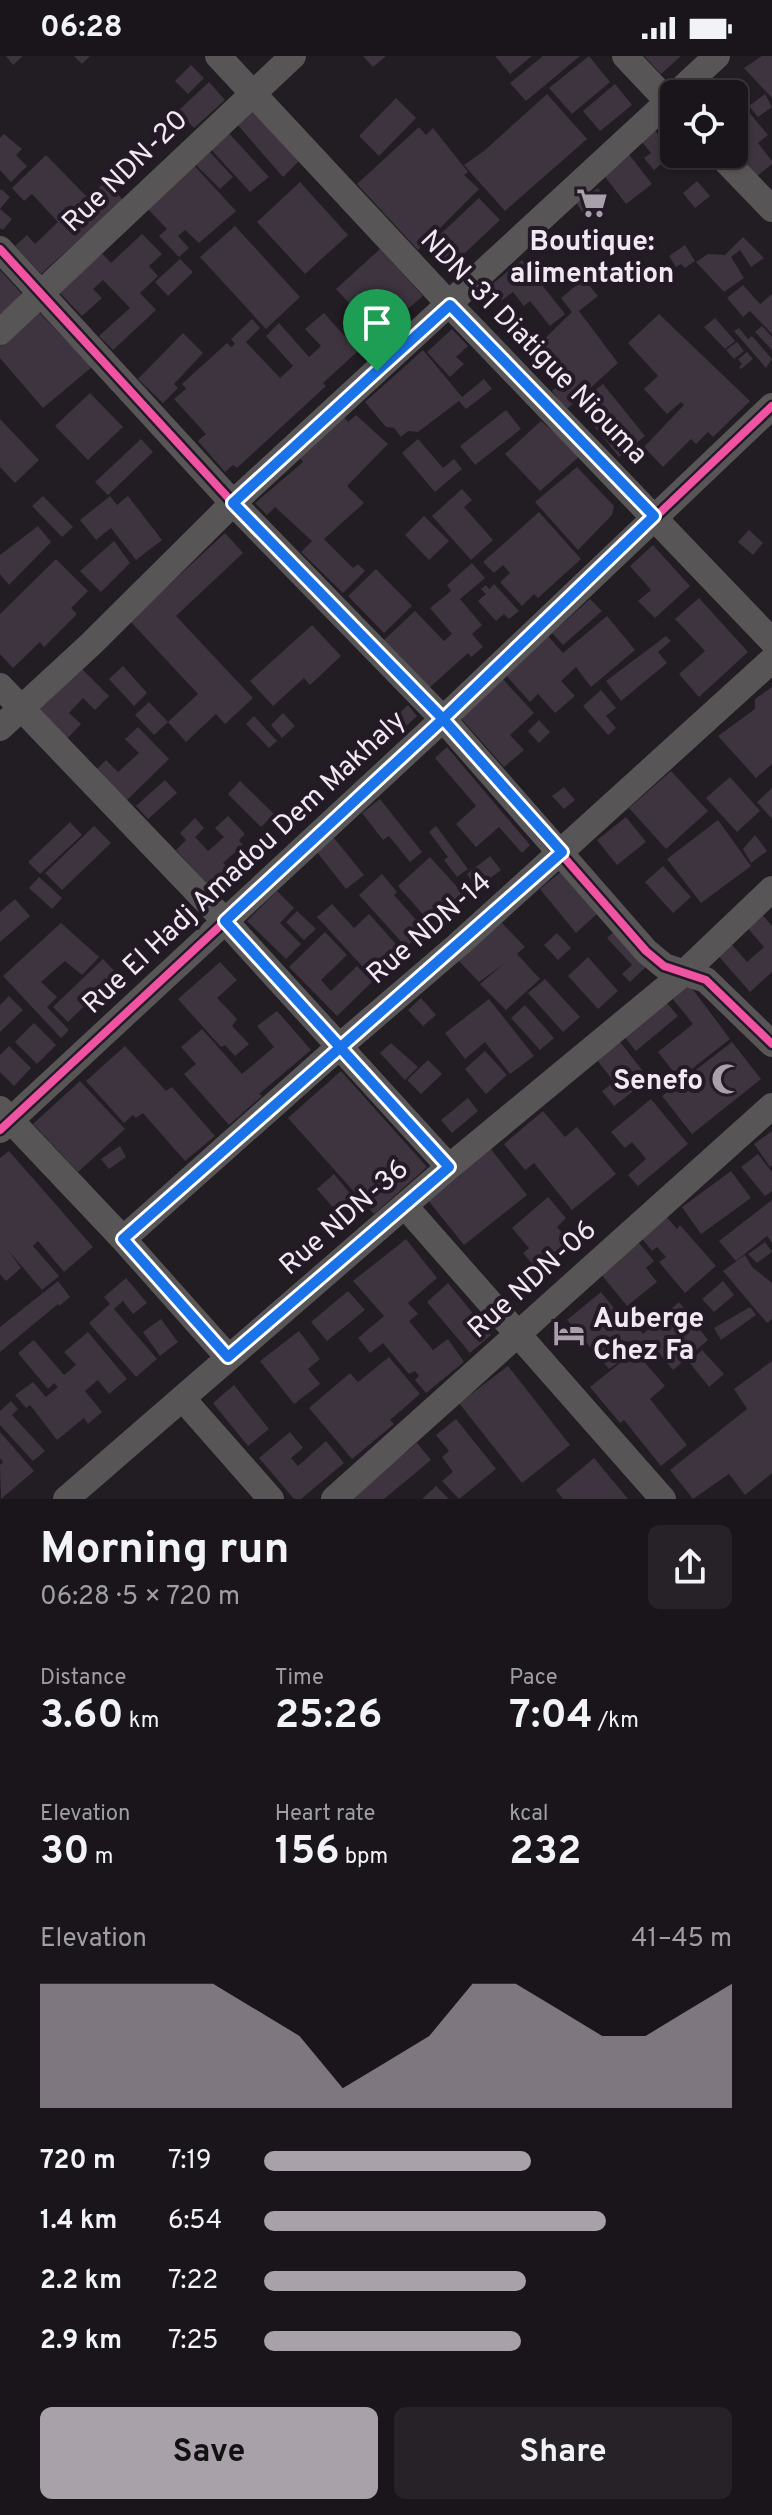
<!DOCTYPE html>
<meta charset="utf-8">
<style>
body{margin:0;font-family:Overpass,sans-serif;background:#272227;color:#f1f3f6;height:100vh;display:flex;flex-direction:column;font-size:30px;white-space:nowrap}
*{box-sizing:border-box;margin:0}
p{font-size:26px;color:#9f9fa2}
.icon{flex:none;width:44px;height:44px;fill:none;stroke:currentColor;stroke-width:2;stroke-linecap:round;stroke-linejoin:round}
.map{position:relative;height:1443px;overflow:hidden}
.details{display:flex;flex-direction:column;background:#1a151a;flex:1}
.details>*{flex:none}
.tools{position:absolute;left:660px;top:24px;display:grid;gap:16px}
.tools a{display:grid;place-items:center;width:88px;height:88px;border-radius:12px;background:#1a151a;box-shadow:0 2px 6px #0004,0 0 0 2px #383439;font-size:40px}
.pin{position:absolute;display:grid;place-items:center;width:68px;height:68px;color:#fff;margin:-82px -34px;border-radius:50% 50% 50% 0;rotate:-45deg;box-shadow:0 0 8px #0007}
.pin .icon{rotate:45deg}
.round{display:grid;place-items:center;flex:none;width:84px;height:84px;border-radius:12px;background:#272227}
.head{display:flex;align-items:center;justify-content:space-between;height:136px;padding:0 40px}
h1{font-size:44px;font-weight:700;line-height:60px}
.metrics{display:grid;grid-template-columns:repeat(3,1fr);gap:12px;height:136px;padding:8px 40px}
.metrics div{display:grid;align-content:center}
.metrics b{font-size:40px;font-weight:700}
.metrics small{font-size:22px;font-weight:400}
.metrics p{font-size:22px}
.chart{height:224px;padding:16px 40px}
.chart p{display:flex;justify-content:space-between}
.chart svg{width:100%;height:144px;margin-top:8px;fill:#a9a1aa;opacity:.7}
.action{display:flex;gap:16px;margin-top:auto;padding:16px 40px}
.action a{flex:1;height:92px;border-radius:12px;background:#a9a1aa;color:#111;font-size:32px;font-weight:700;line-height:92px;text-align:center}
.action a+a{background:#272227;color:#f1f3f6}
ul{padding:0 40px;list-style:none;font-size:26px}
li{display:grid;grid-template-columns:128px 96px 1fr;align-items:center;height:60px}
li i{height:20px;border-radius:10px;background:#a9a1aa}
.status{display:flex;justify-content:space-between;align-items:center;height:56px;padding:0 40px;background:#1a151a;direction:ltr}
.status svg{height:22px;fill:currentColor}
.map>svg:first-child{display:block}
</style>
<div class="status"><b>06:28</b><svg viewBox="0 0 49 12"><path d="M0 12V9h3v3zM5 12V6h3v6zM10 12V3h3v9zM15 12V0h3v12zM26 1h20v11H26zM47 4h2v5h-2z"/></svg></div>
<div class="map">
<svg width="772" height="1443" viewBox="0 0 772 1443">
<rect width="100%" height="100%" fill="#221c23"/>
<path fill="#3d343f" d="M 6,0 L 23,0 L 13,9 Z
M 74,0 L 90,0 L 82,8 Z
M 363,0 L 386,0 L 373,11 Z
M 495,0 L 532,0 L 510,18 Z
M 543,0 L 580,0 L 526,45 L 510,27 Z
M 589,0 L 610,26 L 572,58 L 549,32 Z
M 644,0 L 681,0 L 661,18 Z
M 762,0 L 772,0 L 772,42 L 744,12 Z
M 191,9 L 204,22 L 188,38 L 175,25 Z
M 209,26 L 225,44 L 194,72 L 178,55 Z
M 615,28 L 632,49 L 600,75 L 583,55 Z
M 547,38 L 587,83 L 505,155 L 464,109 L 484,95 Z
M 765,38 L 772,51 L 758,61 L 749,50 Z
M 396,42 L 416,62 L 379,100 L 359,80 Z
M 252,50 L 301,103 L 283,121 L 236,67 Z
M 748,55 L 768,79 L 758,87 L 772,105 L 772,108 L 752,124 L 734,98 L 734,67 Z
M 419,71 L 426,79 L 433,72 L 468,116 L 464,119 L 479,133 L 418,194 L 357,128 Z
M 225,73 L 269,121 L 250,136 L 206,88 Z
M 654,73 L 673,98 L 654,114 L 644,102 L 651,97 L 640,84 Z
M 4,78 L 22,93 L 16,99 L 27,110 L 11,126 L 0,114 L 0,82 Z
M 205,91 L 233,121 L 220,133 L 191,104 Z
M 628,97 L 652,128 L 626,148 L 602,117 Z
M 46,99 L 88,142 L 106,125 L 123,144 L 41,218 L 15,190 L 27,179 L 35,188 L 58,166 L 32,138 L 24,145 L 12,132 Z
M 191,106 L 236,155 L 199,187 L 185,174 L 178,180 L 189,192 L 179,201 L 159,180 L 167,173 L 143,148 Z
M 697,125 L 710,140 L 695,152 L 683,137 Z
M 300,126 L 348,179 L 305,218 L 257,166 Z
M 598,132 L 607,145 L 586,161 L 576,147 Z
M 1,133 L 10,141 L 0,153 L 0,135 Z
M 479,142 L 500,164 L 451,210 L 430,188 Z
M 0,153 L 12,163 L 3,174 L 0,172 Z
M 235,170 L 300,241 L 266,273 L 200,201 Z
M 142,178 L 162,198 L 149,210 L 158,220 L 140,237 L 156,254 L 113,294 L 99,280 L 130,252 L 103,224 L 93,233 L 102,242 L 82,260 L 58,235 L 100,195 L 111,207 Z
M 743,181 L 764,202 L 751,211 L 740,194 L 731,201 L 744,222 L 724,236 L 696,206 L 708,198 L 725,199 Z
M 685,189 L 695,205 L 685,212 L 681,208 L 676,211 L 669,200 Z
M 380,193 L 423,240 L 378,278 L 336,233 Z
M 180,203 L 193,216 L 168,240 L 155,226 Z
M 522,204 L 565,258 L 550,270 L 530,245 L 524,250 L 513,236 L 502,244 L 491,229 Z
M 0,214 L 23,239 L 0,258 Z
M 584,223 L 598,240 L 579,255 L 618,307 L 566,354 L 552,335 L 565,323 L 534,293 L 572,256 L 561,242 Z
M 743,229 L 760,248 L 772,238 L 772,278 L 750,255 L 743,261 L 727,242 Z
M 37,254 L 92,311 L 43,352 L 0,302 L 0,290 Z
M 324,257 L 358,295 L 323,327 L 326,330 L 237,412 L 233,409 L 225,416 L 198,385 L 206,378 L 174,343 L 186,333 L 182,328 L 227,287 L 231,291 L 235,288 L 231,283 L 252,263 L 260,272 L 246,286 L 280,322 L 293,310 L 266,280 L 279,267 L 309,301 L 321,290 L 305,273 Z
M 659,258 L 750,345 L 713,381 L 708,376 L 696,388 L 691,383 L 663,411 L 644,391 L 684,349 L 681,346 L 667,358 L 644,333 L 658,320 L 628,287 Z
M 715,262 L 735,285 L 725,293 L 704,271 Z
M 762,270 L 772,281 L 772,294 L 755,276 Z
M 739,272 L 748,283 L 752,280 L 772,303 L 766,312 L 734,275 Z
M 452,273 L 468,290 L 456,301 L 464,308 L 450,321 L 427,296 Z
M 183,277 L 203,297 L 174,328 L 178,332 L 163,347 L 138,323 Z
M 737,286 L 744,295 L 734,303 L 726,294 Z
M 423,294 L 462,341 L 484,323 L 492,333 L 466,353 L 459,345 L 418,376 L 408,375 L 401,381 L 394,372 L 386,371 L 365,346 Z
M 747,296 L 753,303 L 741,313 L 739,311 L 742,308 L 738,303 Z
M 603,328 L 645,380 L 619,401 L 577,349 Z
M 90,337 L 123,371 L 88,404 L 55,370 Z
M 506,354 L 521,373 L 475,409 L 460,390 Z
M 356,359 L 388,388 L 347,430 L 364,447 L 324,483 L 353,512 L 358,508 L 365,515 L 343,537 L 301,496 L 312,485 L 275,451 L 267,459 L 255,447 L 303,406 L 300,402 L 344,361 L 348,366 Z
M 0,363 L 39,404 L 15,427 L 0,411 Z
M 541,365 L 581,399 L 540,435 L 505,398 Z
M 141,383 L 153,396 L 108,439 L 95,426 Z
M 418,383 L 443,412 L 454,403 L 462,413 L 435,436 L 402,397 Z
M 577,411 L 614,450 L 612,459 L 578,494 L 535,446 Z
M 462,433 L 472,444 L 464,451 L 493,484 L 471,504 L 432,460 Z
M 43,440 L 73,471 L 62,481 L 32,450 Z
M 110,440 L 117,449 L 128,440 L 162,484 L 136,504 L 111,472 L 96,484 L 80,464 Z
M 539,456 L 581,503 L 538,542 L 534,538 L 522,550 L 500,526 L 510,517 L 503,509 L 494,517 L 483,506 Z
M 424,460 L 449,485 L 429,504 L 405,479 Z
M 38,470 L 51,486 L 9,529 L 0,518 L 0,499 Z
M 749,474 L 763,487 L 753,499 L 738,486 Z
M 225,477 L 243,497 L 176,560 L 253,642 L 225,668 L 216,658 L 186,686 L 168,666 L 198,638 L 130,565 Z
M 114,485 L 130,507 L 101,536 L 80,515 Z
M 653,489 L 690,530 L 655,562 L 638,545 L 651,534 L 630,510 Z
M 56,503 L 88,535 L 71,552 L 77,558 L 44,591 L 40,586 L 13,612 L 0,598 L 0,558 Z
M 472,507 L 485,522 L 460,543 L 482,569 L 472,578 L 483,591 L 471,601 L 468,597 L 428,633 L 384,584 L 415,555 L 444,585 L 452,578 L 430,552 L 451,535 L 447,529 Z
M 376,513 L 412,550 L 384,577 L 348,540 Z
M 494,528 L 519,555 L 509,563 L 504,558 L 496,565 L 478,545 L 486,538 L 481,533 L 486,529 L 489,533 Z
M 699,542 L 748,596 L 699,641 L 679,618 L 705,595 L 675,563 Z
M 590,543 L 602,555 L 563,589 L 552,577 Z
M 607,560 L 635,594 L 591,631 L 576,611 L 561,625 L 575,640 L 555,657 L 538,638 L 530,646 L 504,617 L 547,579 L 563,597 Z
M 312,569 L 341,600 L 310,629 L 304,622 L 273,650 L 250,625 Z
M 666,580 L 671,585 L 658,596 L 667,607 L 621,645 L 606,625 Z
M 79,610 L 109,640 L 95,654 L 83,642 L 69,657 L 81,668 L 63,687 L 32,657 Z
M 123,610 L 147,637 L 134,650 L 109,623 Z
M 501,621 L 534,657 L 510,679 L 524,694 L 504,711 L 458,659 Z
M 772,631 L 772,708 L 756,722 L 718,680 L 755,653 L 755,643 Z
M 601,634 L 616,652 L 606,660 L 616,672 L 608,679 L 583,650 Z
M 149,646 L 168,666 L 154,679 L 135,659 Z
M 408,649 L 417,660 L 396,679 L 387,668 Z
M 283,657 L 295,670 L 282,682 L 271,669 Z
M 254,660 L 277,685 L 269,692 L 246,668 Z
M 539,664 L 550,676 L 539,687 L 528,675 Z
M 138,671 L 169,703 L 125,746 L 95,715 L 106,704 L 118,716 L 139,697 L 125,683 Z
M 447,691 L 530,789 L 522,797 L 499,771 L 476,791 L 456,768 L 476,750 L 435,702 Z
M 671,715 L 708,755 L 666,793 L 629,752 Z
M 730,721 L 760,755 L 737,776 L 706,742 Z
M 165,724 L 177,737 L 148,763 L 136,750 Z
M 240,725 L 274,758 L 261,771 L 228,738 Z
M 564,731 L 575,744 L 564,753 L 552,740 Z
M 772,732 L 772,763 L 757,746 Z
M 380,743 L 422,796 L 410,806 L 389,780 L 383,784 L 362,757 Z
M 228,760 L 245,778 L 239,784 L 243,789 L 223,807 L 232,815 L 212,833 L 176,794 L 186,784 L 180,777 L 195,762 L 204,772 L 195,781 L 208,795 L 224,781 L 215,772 Z
M 626,761 L 646,786 L 617,809 L 597,784 Z
M 718,764 L 751,810 L 701,847 L 667,803 Z
M 70,766 L 82,779 L 40,818 L 28,806 Z
M 94,770 L 111,787 L 62,834 L 45,817 Z
M 436,770 L 468,813 L 457,821 L 444,804 L 448,801 L 429,776 Z
M 330,777 L 364,819 L 346,833 L 313,791 Z
M 755,779 L 767,795 L 751,807 L 743,793 Z
M 490,800 L 501,814 L 477,832 L 467,818 Z
M 430,801 L 468,843 L 441,867 L 432,857 L 426,862 L 398,830 Z
M 663,810 L 691,841 L 673,857 L 645,826 Z
M 563,814 L 598,857 L 576,877 L 540,833 Z
M 382,818 L 397,836 L 394,839 L 425,874 L 406,891 L 359,839 Z
M 39,821 L 62,842 L 52,853 L 29,832 Z
M 277,835 L 294,852 L 280,867 L 301,888 L 286,903 L 247,865 Z
M 15,843 L 30,860 L 0,886 L 0,856 Z
M 332,848 L 354,872 L 369,858 L 402,895 L 373,922 L 317,861 Z
M 297,855 L 316,873 L 304,884 L 286,866 Z
M 760,856 L 772,870 L 772,916 L 750,936 L 715,896 L 728,884 L 747,906 L 764,891 L 745,869 Z
M 500,865 L 525,891 L 517,898 L 540,923 L 506,954 L 480,928 L 505,907 L 479,926 L 457,903 Z
M 61,867 L 99,901 L 82,919 L 65,905 L 41,926 L 57,941 L 47,951 L 69,974 L 61,982 L 3,920 Z
M 616,874 L 648,909 L 630,926 L 622,918 L 632,909 L 607,882 Z
M 325,876 L 347,899 L 321,924 L 331,935 L 357,910 L 372,926 L 337,960 L 289,911 Z
M 557,877 L 571,892 L 558,904 L 544,889 Z
M 588,901 L 618,935 L 598,953 L 568,920 Z
M 103,903 L 117,918 L 68,966 L 53,951 Z
M 220,906 L 237,924 L 217,942 L 237,963 L 232,970 L 249,988 L 235,1000 L 225,989 L 221,991 L 178,943 Z
M 545,923 L 580,961 L 563,976 L 528,937 Z
M 685,923 L 730,983 L 679,1023 L 658,996 L 693,968 L 668,937 Z
M 659,938 L 678,960 L 636,995 L 617,972 Z
M 9,940 L 23,954 L 0,976 L 0,949 Z
M 421,942 L 436,959 L 423,970 L 408,954 Z
M 489,943 L 534,1000 L 510,1018 L 485,986 L 465,1003 L 445,977 Z
M 525,949 L 554,982 L 540,994 L 511,962 Z
M 277,955 L 311,994 L 259,1038 L 262,1040 L 229,1069 L 184,1018 L 196,1008 L 181,991 L 202,973 L 242,1018 L 274,991 L 257,970 Z
M 34,967 L 56,989 L 37,1008 L 15,986 Z
M 617,982 L 649,1023 L 614,1050 L 602,1035 L 614,1026 L 594,1000 Z
M 732,986 L 761,1023 L 692,1078 L 662,1040 Z
M 391,987 L 418,1011 L 405,1024 L 380,997 Z
M 9,990 L 31,1012 L 14,1030 L 0,1016 L 0,999 Z
M 125,990 L 166,1035 L 172,1031 L 215,1080 L 185,1105 L 143,1057 L 136,1062 L 133,1059 L 124,1067 L 86,1025 Z
M 485,995 L 507,1019 L 486,1038 L 465,1013 Z
M 428,1004 L 442,1018 L 421,1038 L 407,1024 Z
M 341,1015 L 427,1111 L 374,1158 L 288,1062 Z
M 80,1025 L 125,1073 L 78,1116 L 33,1068 Z
M 468,1042 L 478,1055 L 452,1077 L 441,1064 Z
M 651,1043 L 688,1088 L 638,1130 L 628,1119 L 646,1103 L 632,1086 L 625,1092 L 611,1076 Z
M 543,1055 L 565,1081 L 577,1071 L 616,1118 L 572,1154 L 534,1107 L 525,1114 L 504,1088 Z
M 772,1075 L 772,1109 L 770,1111 L 754,1088 Z
M 120,1090 L 126,1101 L 109,1113 L 101,1103 Z
M 490,1092 L 527,1139 L 464,1189 L 427,1143 Z
M 9,1095 L 93,1191 L 64,1216 L 38,1185 L 33,1190 L 59,1220 L 42,1234 L 7,1193 L 21,1212 L 6,1225 L 0,1218 L 0,1102 Z
M 758,1098 L 772,1116 L 772,1135 L 765,1140 L 741,1111 Z
M 731,1115 L 751,1142 L 701,1178 L 682,1151 Z
M 334,1118 L 352,1140 L 335,1154 L 317,1133 Z
M 548,1141 L 566,1162 L 557,1171 L 569,1184 L 536,1212 L 523,1197 L 529,1192 L 512,1172 Z
M 772,1144 L 772,1187 L 767,1180 L 736,1205 L 719,1185 Z
M 666,1160 L 677,1173 L 680,1169 L 716,1210 L 685,1237 L 659,1206 L 666,1201 L 657,1191 L 652,1195 L 641,1181 Z
M 406,1183 L 437,1222 L 408,1247 L 418,1258 L 409,1265 L 433,1294 L 448,1283 L 464,1306 L 426,1337 L 415,1324 L 419,1320 L 415,1315 L 409,1318 L 383,1287 L 370,1297 L 358,1282 L 384,1260 L 353,1225 Z
M 638,1186 L 654,1205 L 646,1212 L 657,1226 L 627,1250 L 600,1217 Z
M 765,1186 L 772,1196 L 757,1207 L 748,1198 Z
M 745,1199 L 752,1211 L 772,1227 L 772,1263 L 767,1267 L 723,1215 Z
M 126,1222 L 147,1247 L 133,1258 L 123,1245 L 114,1253 L 157,1303 L 136,1321 L 89,1267 L 110,1248 L 104,1241 Z
M 58,1225 L 70,1241 L 59,1250 L 58,1248 L 0,1296 L 0,1271 Z
M 723,1225 L 734,1239 L 714,1256 L 702,1243 Z
M 448,1227 L 491,1279 L 470,1297 L 427,1246 Z
M 348,1235 L 365,1254 L 327,1285 L 311,1266 Z
M 601,1236 L 621,1261 L 626,1258 L 643,1278 L 679,1246 L 708,1284 L 673,1314 L 648,1284 L 635,1294 L 628,1285 L 616,1293 L 623,1303 L 609,1313 L 567,1264 Z
M 750,1251 L 756,1259 L 721,1284 L 714,1272 Z
M 161,1263 L 178,1286 L 160,1300 L 143,1276 Z
M 299,1275 L 320,1303 L 308,1313 L 320,1328 L 294,1348 L 260,1305 Z
M 88,1276 L 127,1323 L 109,1338 L 98,1324 L 85,1335 L 102,1356 L 88,1368 L 84,1362 L 57,1384 L 30,1349 L 26,1352 L 15,1339 L 33,1326 L 46,1341 L 58,1331 L 54,1327 L 48,1333 L 18,1297 L 34,1284 L 64,1319 L 76,1309 L 64,1296 Z
M 702,1294 L 724,1318 L 709,1331 L 689,1306 Z
M 635,1295 L 665,1330 L 650,1343 L 687,1389 L 661,1410 L 624,1364 L 620,1367 L 590,1331 Z
M 389,1301 L 420,1338 L 390,1364 L 394,1368 L 352,1403 L 309,1352 L 350,1317 L 358,1326 Z
M 772,1305 L 772,1417 L 745,1439 L 729,1418 L 693,1443 L 670,1414 L 747,1353 L 734,1333 Z
M 508,1310 L 570,1389 L 522,1427 L 459,1347 Z
M 234,1329 L 269,1373 L 248,1390 L 213,1347 Z
M 11,1345 L 18,1353 L 12,1359 L 45,1395 L 33,1405 L 0,1369 L 0,1355 Z
M 456,1363 L 496,1413 L 459,1443 L 442,1425 L 453,1416 L 442,1401 L 449,1395 L 436,1379 Z
M 0,1376 L 34,1415 L 1,1443 L 0,1409 L 3,1406 L 0,1402 Z
M 290,1376 L 303,1392 L 291,1402 L 298,1410 L 326,1385 L 344,1407 L 301,1443 L 294,1443 L 259,1402 Z
M 417,1387 L 431,1404 L 384,1443 L 354,1443 L 352,1441 Z
M 594,1402 L 628,1443 L 563,1443 L 556,1434 Z
M 436,1430 L 449,1443 L 422,1443 Z"/>
<g fill="none" stroke-linecap="round" stroke-linejoin="round">
<path stroke="#585557" stroke-width="26" d="M 218,0 L 450,249 L 772,585
M 625,0 L 674,52
M 676,38 L 717,0
M 719,98 L 772,153
M 0,193 L 233,447 L 443,663 L 646,895 L 664,910 L 706,924 L 772,988
M 0,276 L 293,0
M 0,630 L 225,865 L 449,1111
M 0,672 L 91,588 L 233,447 L 674,40
M 0,1053 L 123,1183 L 228,1301
M 0,1074 L 443,663 L 772,350
M 405,1150 L 663,1443
M 123,1183 L 340,990 L 459,888 L 772,604
M 183,1343 L 271,1443
M 66,1443 L 449,1111 L 685,916 L 772,833
M 334,1443 L 772,1050"/>
<defs>
<path id="cycleway" d="M 0,193 L 233,447 L 443,663 L 646,895 L 664,910 L 706,924 L 772,988
M 0,1074 L 443,663 L 772,350"/>
</defs>
<use href="#cycleway" stroke="#241926" stroke-width="13"/>
<use href="#cycleway" stroke="#f153a3" stroke-width="8"/>
</g>
<g fill="none" stroke-linecap="round" stroke-linejoin="round">
<defs>
<path id="route" d="M 377,315 L 233,447 L 443,663 L 225,865 L 449,1111 L 228,1301 L 123,1183 L 562,796 L 443,663 L 654,460 L 450,249 L 377,315"/>
</defs>
<use href="#route" stroke="#fff" stroke-width="16"/>
<use href="#route" stroke="#1a73e8" stroke-width="10"/>
</g>
<defs>
<symbol id="supermarket-bare" viewBox="-9 -9 18 18"><path d="M-6-5.5h2.5l.6 2H6L4.5 2H-2.5L-4.4-4H-6ZM-1.5 3.2a1.3 1.3 0 1 0 .1 0ZM3 3.2a1.3 1.3 0 1 0 .1 0Z" fill="#a9a1aa" stroke="#241926" stroke-width="2.5" paint-order="stroke"/></symbol>
<symbol id="mosque-bare" viewBox="-9 -9 18 18"><path d="M3.5-4.9A6 6 0 1 0 3.5 4.9A5 5 0 1 1 3.5-4.9Z" fill="#a9a1aa" stroke="#241926" stroke-width="2.5" paint-order="stroke"/></symbol>
<symbol id="hotel-bare" viewBox="-9 -9 18 18"><path d="M-6-4.5h1.5V1H6V5H4.5V3h-9V5H-6ZM-4 0a1.8 1.8 0 1 1 3.6 0ZM.5 0V-2.5h3Q6-2.5 6 0Z" fill="#a9a1aa" stroke="#241926" stroke-width="2.5" paint-order="stroke"/></symbol>
</defs>
<g fill-rule="evenodd">
<use href="#supermarket-bare" x="570" y="125" width="44" height="44"/>
<use href="#mosque-bare" x="705" y="1001" width="44" height="44"/>
<use href="#hotel-bare" x="547" y="1255" width="44" height="44"/>
</g>
<g text-anchor="middle" stroke-width="8" stroke-linejoin="round" paint-order="stroke">
<g font-size="28" fill="#f1e9f2" stroke="#241926">
<text transform="translate(124 114) rotate(-44)" y="10">Rue NDN-20</text>
<text transform="translate(535 290) rotate(46)" y="10">NDN-31 Diatigue Niouma</text>
<text transform="translate(243 805) rotate(-43)" y="10">Rue El Hadj Amadou Dem Makhaly</text>
<text transform="translate(428 871) rotate(-41)" y="10">Rue NDN-14</text>
<text transform="translate(343 1160) rotate(-41)" y="10">Rue NDN-36</text>
<text transform="translate(531 1222) rotate(-42)" y="10">Rue NDN-06</text>
</g>
<g font-size="28" font-weight="bold" fill="#f1e9f2" stroke="#241926">
<text x="592" y="194">Boutique:<tspan x="592" dy="32">alimentation</tspan></text>
<text x="703" y="1033" text-anchor="end">Senefo</text>
<text x="593" y="1271" text-anchor="start">Auberge<tspan x="593" dy="32">Chez Fa</tspan></text>
</g>
</g>
</svg>
<div class="tools">
<a><svg class="icon" aria-label="locate" viewBox="0 0 24 24"><circle cx="12" cy="12" r="6"/><path d="M12 2v4M12 18v4M2 12h4M18 12h4"/></svg></a>
</div>
<div class="pin" style="left:377px;top:315px;background:#1e9e55"><svg class="icon" aria-label="arrive" viewBox="0 0 24 24"><path d="M6 21V4h12l-3 4 3 4H6"/></svg></div>
</div>
<section class="details">
<div class="head"><div><h1>Morning run</h1><p>06:28 · 5 × 720 m</p></div><a class="round"><svg class="icon" aria-label="share" viewBox="0 0 24 24"><path d="M12 15V3M7 8l5-5 5 5M5 13v7h14v-7"/></svg></a></div>
<div class="metrics">
<div><p>Distance</p><b>3.60<small> km</small></b></div>
<div><p>Time</p><b>25:26</b></div>
<div><p>Pace</p><b>7:04<small> /km</small></b></div>
</div>
<div class="metrics">
<div><p>Elevation</p><b>30<small> m</small></b></div>
<div><p>Heart rate</p><b>156<small> bpm</small></b></div>
<div><p>kcal</p><b>232</b></div>
</div>
<div class="chart"><p><span>Elevation</span>41–45 m</p>
<svg viewBox="0 0 160 44" preserveAspectRatio="none"><path d="M0 44V6L10 6L20 6L30 6L40 6L50 14L60 22L70 38L80 30L90 22L100 6L110 6L120 14L130 22L140 22L150 14L160 6V44z"/></svg>
</div>
<ul>
<li><b>720 m</b>7:19<i style="width:57%"></i></li>
<li><b>1.4 km</b>6:54<i style="width:73%"></i></li>
<li><b>2.2 km</b>7:22<i style="width:56%"></i></li>
<li><b>2.9 km</b>7:25<i style="width:55%"></i></li>
</ul>
<div class="action"><a>Save</a><a>Share</a></div>
</section>
